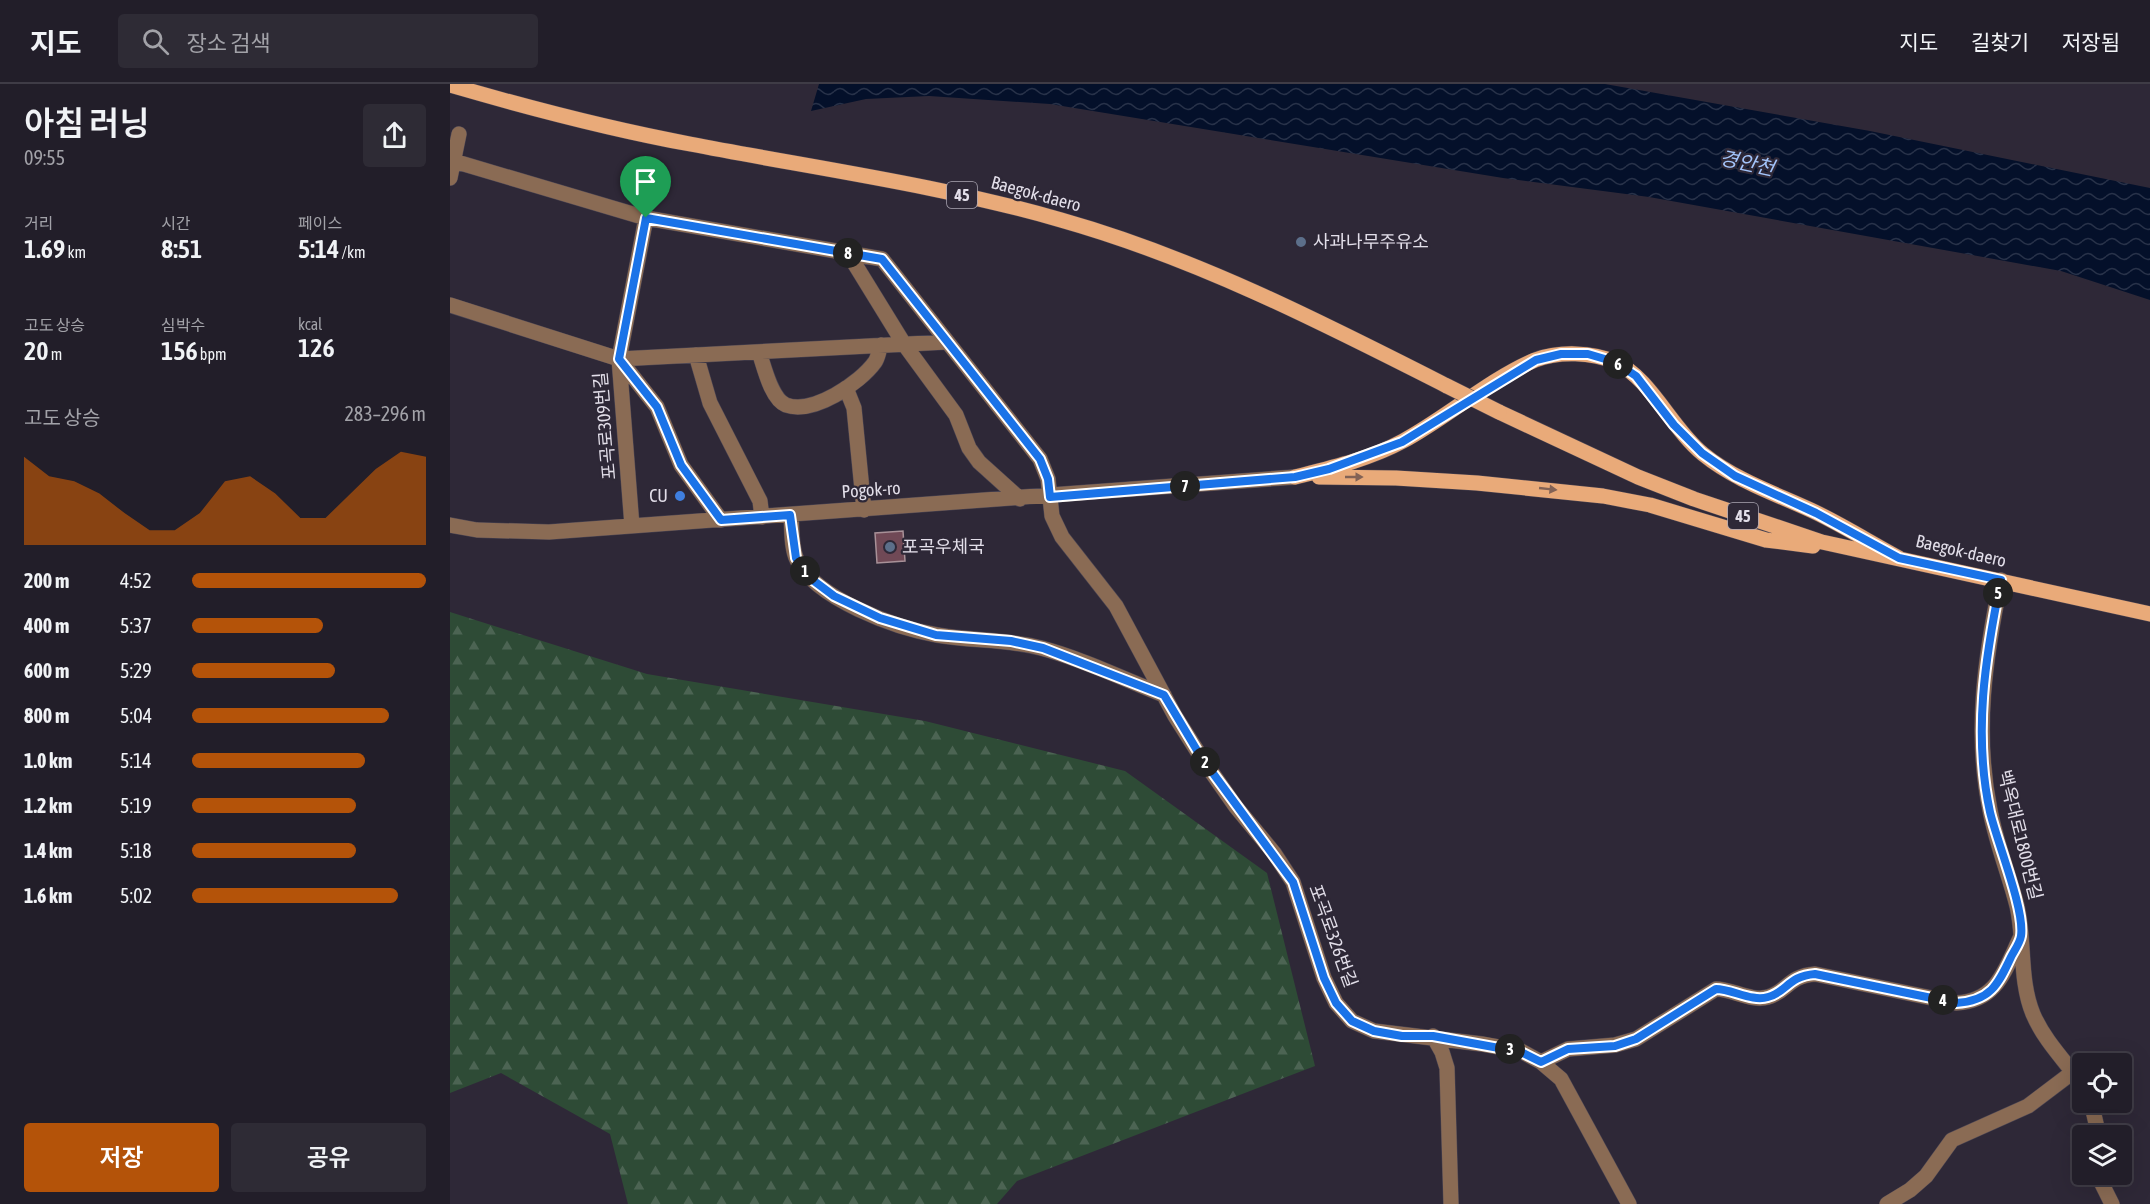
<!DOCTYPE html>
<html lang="ko">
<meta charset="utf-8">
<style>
body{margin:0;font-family:"Asap Condensed","Noto Sans KR",sans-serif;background:#2e2b35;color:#f1f3f6;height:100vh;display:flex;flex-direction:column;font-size:22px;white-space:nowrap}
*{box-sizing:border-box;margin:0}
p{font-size:20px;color:#a2a2a8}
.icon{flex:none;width:33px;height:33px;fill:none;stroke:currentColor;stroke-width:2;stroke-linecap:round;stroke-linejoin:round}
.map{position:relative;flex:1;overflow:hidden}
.side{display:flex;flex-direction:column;background:#221e29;width:450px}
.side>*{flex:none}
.buttons{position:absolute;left:1622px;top:969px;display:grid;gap:12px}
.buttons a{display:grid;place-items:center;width:60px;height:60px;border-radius:6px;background:#221e29;box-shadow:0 6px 24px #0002,0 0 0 2px #3f3c46;font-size:30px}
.pin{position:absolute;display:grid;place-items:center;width:51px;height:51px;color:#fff;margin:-62px -26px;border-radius:50% 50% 50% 0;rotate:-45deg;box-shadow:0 0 6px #0007}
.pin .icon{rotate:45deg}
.km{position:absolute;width:30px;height:30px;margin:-15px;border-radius:50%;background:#222;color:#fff;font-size:16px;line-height:30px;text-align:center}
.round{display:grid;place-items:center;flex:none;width:63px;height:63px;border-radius:6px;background:#2e2b35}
.summary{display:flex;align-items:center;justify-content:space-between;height:102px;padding:0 24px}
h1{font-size:33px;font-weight:600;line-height:45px}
.metrics{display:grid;grid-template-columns:repeat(3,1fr);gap:9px;height:102px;padding:6px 24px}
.metrics div{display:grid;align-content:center}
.metrics b{font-size:26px;font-weight:600}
.metrics small{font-size:16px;font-weight:400}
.metrics p{font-size:16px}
.chart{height:168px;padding:12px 24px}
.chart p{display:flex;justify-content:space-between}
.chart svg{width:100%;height:108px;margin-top:6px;fill:#b45309;opacity:.7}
.button{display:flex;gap:12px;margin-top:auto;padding:12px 24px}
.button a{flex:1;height:69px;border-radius:6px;background:#b45309;color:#fff;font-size:24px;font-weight:600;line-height:69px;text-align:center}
.button a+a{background:#2e2b35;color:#f1f3f6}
ul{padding:0 24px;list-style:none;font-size:20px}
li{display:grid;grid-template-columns:96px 72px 1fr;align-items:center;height:45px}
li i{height:15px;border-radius:8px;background:#b45309}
header{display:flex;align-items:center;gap:36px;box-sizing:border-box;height:84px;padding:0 30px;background:#221e29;border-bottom:2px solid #3f3c46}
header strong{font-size:28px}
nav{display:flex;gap:33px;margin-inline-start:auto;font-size:21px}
.search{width:420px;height:54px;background:#2e2b35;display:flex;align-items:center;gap:15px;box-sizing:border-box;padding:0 21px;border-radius:6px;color:#a2a2a8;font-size:22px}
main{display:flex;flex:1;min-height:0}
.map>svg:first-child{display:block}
</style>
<header>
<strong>지도</strong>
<div class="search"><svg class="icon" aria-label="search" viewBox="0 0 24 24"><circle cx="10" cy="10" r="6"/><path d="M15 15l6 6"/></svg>장소 검색</div>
<nav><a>지도</a><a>길찾기</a><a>저장됨</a></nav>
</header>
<main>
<section class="side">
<div class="summary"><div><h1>아침 러닝</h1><p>09:55</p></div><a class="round"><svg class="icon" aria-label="share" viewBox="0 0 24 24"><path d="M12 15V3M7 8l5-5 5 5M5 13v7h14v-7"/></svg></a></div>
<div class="metrics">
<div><p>거리</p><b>1.69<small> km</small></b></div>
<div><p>시간</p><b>8:51</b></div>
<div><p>페이스</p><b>5:14<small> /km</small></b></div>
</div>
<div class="metrics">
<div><p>고도 상승</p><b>20<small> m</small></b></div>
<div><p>심박수</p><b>156<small> bpm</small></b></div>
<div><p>kcal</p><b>126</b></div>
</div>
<div class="chart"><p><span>고도 상승</span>283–296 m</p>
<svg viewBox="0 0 160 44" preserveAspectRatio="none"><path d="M0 44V8L10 16L20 18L30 23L40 31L50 38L60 38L70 31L80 18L90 16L100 23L110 33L120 33L130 23L140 13L150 6L160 8V44z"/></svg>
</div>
<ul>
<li><b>200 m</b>4:52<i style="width:100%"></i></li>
<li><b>400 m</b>5:37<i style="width:56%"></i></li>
<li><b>600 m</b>5:29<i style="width:61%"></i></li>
<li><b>800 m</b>5:04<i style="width:84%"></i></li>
<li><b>1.0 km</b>5:14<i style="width:74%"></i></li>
<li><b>1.2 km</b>5:19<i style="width:70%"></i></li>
<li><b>1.4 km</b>5:18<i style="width:70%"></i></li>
<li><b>1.6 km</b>5:02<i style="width:88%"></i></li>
</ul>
<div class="button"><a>저장</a><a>공유</a></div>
</section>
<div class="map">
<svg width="1700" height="1120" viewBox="0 0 1700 1120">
<defs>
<pattern id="forest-firs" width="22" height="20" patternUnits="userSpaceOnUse" patternTransform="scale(1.5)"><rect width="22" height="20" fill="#2e4b36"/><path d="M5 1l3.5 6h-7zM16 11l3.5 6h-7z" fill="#4c6453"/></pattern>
<pattern id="water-waves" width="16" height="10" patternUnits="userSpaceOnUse" patternTransform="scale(1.5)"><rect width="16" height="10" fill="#04102a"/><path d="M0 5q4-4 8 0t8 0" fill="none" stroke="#283249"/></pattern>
</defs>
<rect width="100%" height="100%" fill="#2e2837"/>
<path fill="url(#forest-firs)" d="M 0,528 L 197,590 L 475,637 L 675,687 L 817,789 L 865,982 L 567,1097 L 547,1120 L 178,1120 L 160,1050 L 51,989 L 0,1009 Z"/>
<path fill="url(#water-waves)" d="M 369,0 L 1155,0 L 1420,47 L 1700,104 L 1700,216 L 1611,187 L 1199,113 L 1053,94 L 600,20 L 479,12 L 416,15 L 361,27 Z"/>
<path fill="#704956" stroke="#a89198" stroke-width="1.5" d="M 453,447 L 455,477 L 427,479 L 425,449 Z"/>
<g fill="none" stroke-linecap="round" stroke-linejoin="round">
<defs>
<path id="minor" d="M 0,76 L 196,134 L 432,175 L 590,375 L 598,395 L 602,432 L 612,453 L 666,522 L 725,632 L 751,673 L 786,723 L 824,769 L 843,798 L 874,894 L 886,919 L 902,937 L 924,947 L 1032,960 L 1071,967 L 1091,978 L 1111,995 L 1179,1120
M 0,94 L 9,50
M 398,169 L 454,260 L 506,331 L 519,364 L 529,378 L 570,415
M 0,221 L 169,275 L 497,258
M 309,268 C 314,282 321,315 336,321 C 363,331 410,299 425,278 C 428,274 429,266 431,261
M 246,271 L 260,319 L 310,417 L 312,433
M 169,275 L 207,323 L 231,381 L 271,436
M 396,304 L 404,324 L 414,426
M 341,431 C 342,444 341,464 347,476 C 366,515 446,544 487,551 C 522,557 557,555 591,564 C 630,574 676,596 714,611
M 0,441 L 27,446 L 99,448 L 845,393
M 182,442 L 169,275 L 196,134
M 1551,496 C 1535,573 1524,648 1540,726 C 1546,759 1559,790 1567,822 C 1575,857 1569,896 1583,930 C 1594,956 1615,977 1632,1000
M 983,952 L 992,968 L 997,984 L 1001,1120
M 1091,978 L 1118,965 L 1165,961 L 1186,955 L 1266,905 C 1282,905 1302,918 1318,913 C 1337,908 1338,892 1365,890 L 1506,919 C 1548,917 1555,885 1571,852
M 1641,1018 L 1649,1052
M 1652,1090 L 1652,1100 L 1662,1120
M 1437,1120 L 1460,1106 L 1476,1092 L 1502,1056 L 1578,1022 L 1623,988"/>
<path id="major" d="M 0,1 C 79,24 159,45 240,60 C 364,84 490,101 611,136 C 746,174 873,239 997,302
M 1049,328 L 1188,393 L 1244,415 L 1372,458 L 1700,530
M 845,393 C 881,384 920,375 953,357 C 996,334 1040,295 1085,276 C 1109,267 1142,268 1165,278 C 1201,294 1221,344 1253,370 C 1286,397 1327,410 1365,428 C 1394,442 1421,459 1449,474
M 869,393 L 946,394 L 1027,399 L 1153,412 L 1200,421 L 1316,456 L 1363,462"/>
</defs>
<use href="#minor" stroke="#4b4553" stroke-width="16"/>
<use href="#major" stroke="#4b4553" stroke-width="16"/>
<use href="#minor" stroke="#8a6b54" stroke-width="15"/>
<use href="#major" stroke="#e9aa79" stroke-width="15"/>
<defs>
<path id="major-bridge" d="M 997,302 L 1049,328"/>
</defs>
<use href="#major-bridge" stroke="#4b4553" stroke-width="16" stroke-linecap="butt"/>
<use href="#major-bridge" stroke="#e9aa79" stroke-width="15"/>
</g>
<defs><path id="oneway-solid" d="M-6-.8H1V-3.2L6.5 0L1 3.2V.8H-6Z" transform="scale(1.5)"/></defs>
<g fill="#826255">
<use href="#oneway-solid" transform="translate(904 393)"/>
<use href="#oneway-solid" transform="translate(1098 405) rotate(6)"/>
</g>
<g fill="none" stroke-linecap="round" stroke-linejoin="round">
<defs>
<path id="route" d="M 196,134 L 432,175 L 590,375 L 598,395 L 600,413 L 845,393 L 879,385 L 952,358 L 1086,276 L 1111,270 L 1138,270 L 1165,278 L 1186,292 L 1224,341 L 1252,369 L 1285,392 L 1366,429 L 1449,474 L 1551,496 C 1535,574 1523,650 1540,728 C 1547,758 1575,826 1571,852 C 1570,859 1564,867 1561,873 C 1548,901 1540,917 1506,919 L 1365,890 C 1338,892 1337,908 1318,913 C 1302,918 1282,905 1266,905 L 1186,955 L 1165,962 L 1118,965 L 1091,978 L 1071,968 L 983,952 L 952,952 L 924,947 L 902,937 L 886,919 L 874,894 L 843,798 L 751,673 L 714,611 L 593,564 L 561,557 L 486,551 L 430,534 L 384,512 L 360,494 L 346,474 L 340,431 L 271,436 L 231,381 L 207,323 L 169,275 Z"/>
</defs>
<use href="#route" stroke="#fff" stroke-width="12"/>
<use href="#route" stroke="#1a73e8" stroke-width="8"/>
</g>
<g fill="#5c6f8a" stroke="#2e2837" stroke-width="2">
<circle cx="851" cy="158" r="6"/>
<circle cx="440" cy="463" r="6"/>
</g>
<circle fill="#3f7fe0" stroke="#2e2837" stroke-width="2" cx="230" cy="412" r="6"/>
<g text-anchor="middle" stroke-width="4.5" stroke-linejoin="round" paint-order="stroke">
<g fill="#2e2837" stroke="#aca7b4" stroke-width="1.5">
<rect x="497" y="98" width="30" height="26" rx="4.5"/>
<rect x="1278" y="419" width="30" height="26" rx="4.5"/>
</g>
<g font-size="16" font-weight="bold" fill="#e2dee9">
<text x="512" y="117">45</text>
<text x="1293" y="438">45</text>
</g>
<g font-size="18" fill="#e2dee9" stroke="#2e2837">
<text transform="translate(586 110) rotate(15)" y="6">Baegok-daero</text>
<text transform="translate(155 342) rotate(-95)" y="6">포곡로309번길</text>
<text transform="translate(421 406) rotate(-4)" y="6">Pogok-ro</text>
<text transform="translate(1511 467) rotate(13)" y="6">Baegok-daero</text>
<text transform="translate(1570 751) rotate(76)" y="6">백옥대로1800번길</text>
<text transform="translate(883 852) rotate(70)" y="6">포곡로326번길</text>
</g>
<g font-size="18" fill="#e2dee9" stroke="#2e2837" text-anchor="start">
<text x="863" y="164">사과나무주유소</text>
<text x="218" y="418" text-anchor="end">CU</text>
<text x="452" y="469">포곡우체국</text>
</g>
<g font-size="20" font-style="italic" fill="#a3c4fb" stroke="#2e2837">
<text transform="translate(1297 79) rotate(12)" y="7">경안천</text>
</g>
</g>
</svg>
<div class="buttons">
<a><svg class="icon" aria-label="locate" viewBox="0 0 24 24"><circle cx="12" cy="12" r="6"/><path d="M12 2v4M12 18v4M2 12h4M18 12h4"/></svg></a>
<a><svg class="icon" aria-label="layers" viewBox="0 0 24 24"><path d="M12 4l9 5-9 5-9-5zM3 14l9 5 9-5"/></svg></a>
</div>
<div class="pin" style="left:196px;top:134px;background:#1e9e55"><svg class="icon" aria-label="arrive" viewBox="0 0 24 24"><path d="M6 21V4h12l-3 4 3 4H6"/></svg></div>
<b class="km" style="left:355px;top:487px">1</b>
<b class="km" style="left:755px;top:678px">2</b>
<b class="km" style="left:1060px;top:965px">3</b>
<b class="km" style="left:1493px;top:916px">4</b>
<b class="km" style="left:1548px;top:509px">5</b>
<b class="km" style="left:1168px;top:280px">6</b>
<b class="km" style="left:735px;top:402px">7</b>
<b class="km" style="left:398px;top:169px">8</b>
</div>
</main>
